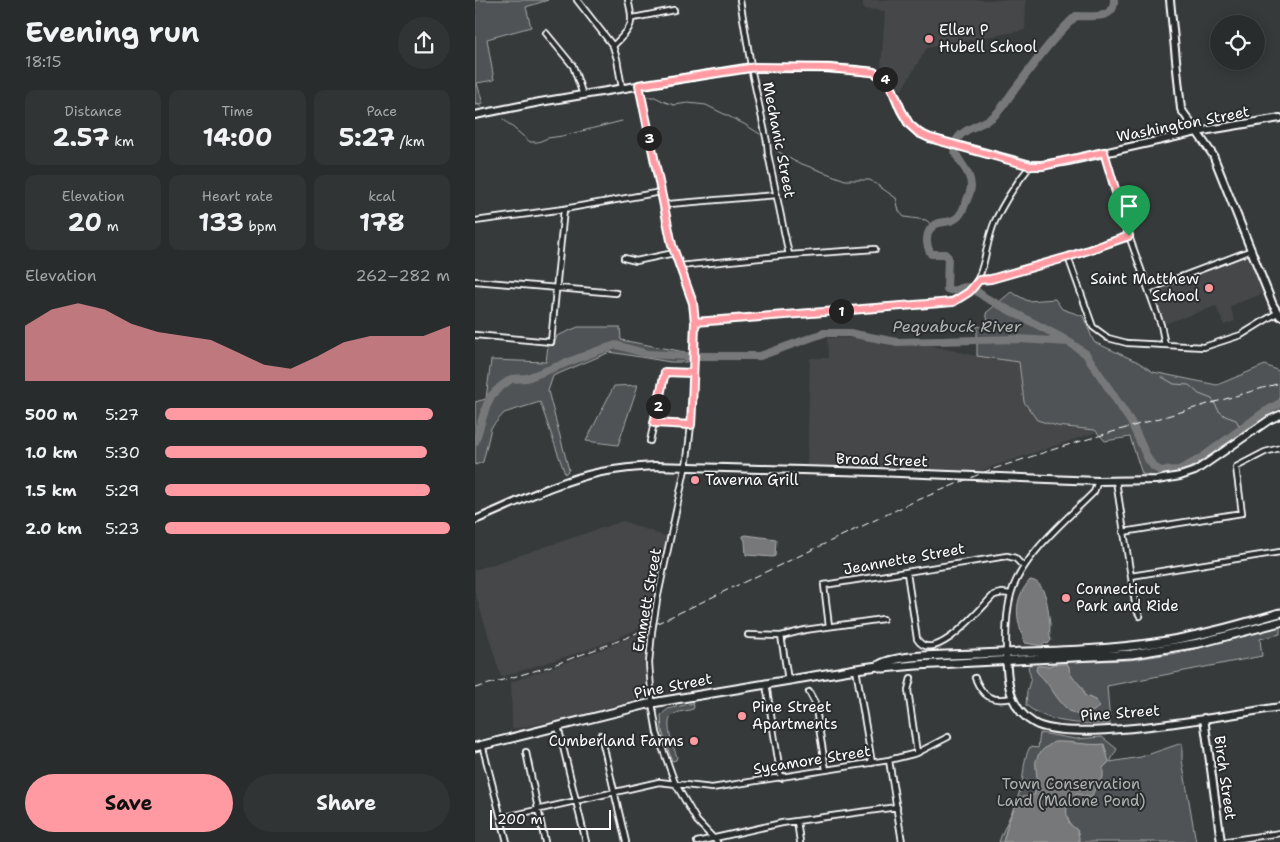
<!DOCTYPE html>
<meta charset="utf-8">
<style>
body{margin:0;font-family:"Shantell Sans",sans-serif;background:#313434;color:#f1f3f6;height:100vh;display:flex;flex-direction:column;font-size:19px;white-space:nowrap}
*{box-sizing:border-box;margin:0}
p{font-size:16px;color:#a5a7a9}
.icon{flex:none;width:28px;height:28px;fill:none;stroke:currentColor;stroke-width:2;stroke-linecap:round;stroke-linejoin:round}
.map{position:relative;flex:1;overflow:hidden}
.drawer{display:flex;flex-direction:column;background:#292c2c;width:475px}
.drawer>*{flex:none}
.tools{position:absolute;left:735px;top:15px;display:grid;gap:10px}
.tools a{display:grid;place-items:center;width:55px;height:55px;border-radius:50%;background:#292c2c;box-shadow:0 2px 12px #0003,0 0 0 1px #454848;font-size:25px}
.scale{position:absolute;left:15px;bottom:12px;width:121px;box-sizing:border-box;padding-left:5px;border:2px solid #fff;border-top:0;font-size:14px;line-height:18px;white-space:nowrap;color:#fff;-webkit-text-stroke:4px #2a2d2e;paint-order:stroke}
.pin{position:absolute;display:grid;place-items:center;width:42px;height:42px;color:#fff;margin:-51px -21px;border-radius:50% 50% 50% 0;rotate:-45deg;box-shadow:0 0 5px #0007}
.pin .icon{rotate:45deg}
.km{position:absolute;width:25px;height:25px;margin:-12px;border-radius:50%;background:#222;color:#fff;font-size:14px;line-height:25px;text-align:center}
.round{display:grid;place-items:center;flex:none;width:52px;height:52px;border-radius:26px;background:#313434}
.head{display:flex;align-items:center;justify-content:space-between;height:85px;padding:0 25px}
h1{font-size:28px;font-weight:700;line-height:38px}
.metrics{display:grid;grid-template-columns:repeat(3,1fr);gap:8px;height:85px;padding:5px 25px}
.metrics div{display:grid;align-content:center;border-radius:10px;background:#313434;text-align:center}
.metrics b{font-size:25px;font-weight:700}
.metrics small{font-size:14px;font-weight:400}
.metrics p{font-size:14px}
.chart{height:140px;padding:10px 25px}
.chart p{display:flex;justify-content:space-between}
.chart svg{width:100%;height:90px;margin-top:5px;fill:#ff9aa2;opacity:.7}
.action{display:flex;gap:10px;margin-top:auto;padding:10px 25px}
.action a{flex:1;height:58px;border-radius:30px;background:#ff9aa2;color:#111;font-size:20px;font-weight:700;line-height:58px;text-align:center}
.action a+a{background:#313434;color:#f1f3f6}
ul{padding:0 25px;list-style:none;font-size:16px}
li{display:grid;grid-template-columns:80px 60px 1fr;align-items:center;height:38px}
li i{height:12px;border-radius:6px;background:#ff9aa2}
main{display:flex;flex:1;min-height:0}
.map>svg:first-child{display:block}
</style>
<main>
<section class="drawer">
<div class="head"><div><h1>Evening run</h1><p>18:15</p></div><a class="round"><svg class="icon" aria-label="share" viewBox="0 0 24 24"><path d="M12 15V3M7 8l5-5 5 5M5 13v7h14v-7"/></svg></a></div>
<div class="metrics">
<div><p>Distance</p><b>2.57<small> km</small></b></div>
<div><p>Time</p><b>14:00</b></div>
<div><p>Pace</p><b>5:27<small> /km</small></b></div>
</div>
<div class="metrics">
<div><p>Elevation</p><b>20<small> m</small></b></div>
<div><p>Heart rate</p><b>133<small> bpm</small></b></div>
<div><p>kcal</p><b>178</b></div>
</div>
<div class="chart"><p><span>Elevation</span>262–282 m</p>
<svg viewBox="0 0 160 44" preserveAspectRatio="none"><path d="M0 44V17L10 9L20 6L30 9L40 16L50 20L60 22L70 24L80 30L90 36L100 38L110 32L120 25L130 22L140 22L150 22L160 17V44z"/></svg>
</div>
<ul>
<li><b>500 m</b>5:27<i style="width:94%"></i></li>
<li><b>1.0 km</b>5:30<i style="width:92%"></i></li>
<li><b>1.5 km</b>5:29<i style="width:93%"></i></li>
<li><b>2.0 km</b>5:23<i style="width:100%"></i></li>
</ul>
<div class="action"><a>Save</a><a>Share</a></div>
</section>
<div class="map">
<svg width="805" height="842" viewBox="0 0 805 842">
<rect width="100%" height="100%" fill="#373a3b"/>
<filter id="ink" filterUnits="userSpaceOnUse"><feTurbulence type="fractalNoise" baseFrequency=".02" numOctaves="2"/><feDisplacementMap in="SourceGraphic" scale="10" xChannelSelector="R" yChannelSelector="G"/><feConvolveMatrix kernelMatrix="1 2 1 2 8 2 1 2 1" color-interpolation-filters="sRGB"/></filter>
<g filter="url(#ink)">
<path fill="#444748" d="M 388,0 L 551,0 L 550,30 L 452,48 L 426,91 L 417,77 L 406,69 L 410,11 L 388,9 Z
M 777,250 L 793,292 L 755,306 L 760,321 L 749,325 L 741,306 L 686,325 L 674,289 Z
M 352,338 L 383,338 L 417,346 L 458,346 L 502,356 L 544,362 L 549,402 L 620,430 L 622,432 L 501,472 L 332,467 L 335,358 L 353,358 Z
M 148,521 L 192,537 L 175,624 L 121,647 L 26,677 L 0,592 L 0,570 Z
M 174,629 L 171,692 L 169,695 L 164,699 L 90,719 L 37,729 L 36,682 L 128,649 Z"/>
<path fill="#505354" stroke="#a8a9aa" d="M 0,0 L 73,0 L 51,7 L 56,27 L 12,39 L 19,80 L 2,83 L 8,104 L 0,105 Z
M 536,292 L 553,301 L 580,299 L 587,309 L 608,316 L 619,342 L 663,362 L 678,372 L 742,385 L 790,365 L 804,371 L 805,412 L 736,457 L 684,477 L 667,474 L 655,437 L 630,441 L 620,430 L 582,426 L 562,420 L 549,402 L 544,362 L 502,356 L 502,326 L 515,329 L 511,313 Z
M 103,327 L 145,327 L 146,340 L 210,352 L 212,362 L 195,362 L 135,352 L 78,376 L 73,391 L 94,470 L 90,474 L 65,402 L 29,413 L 16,428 L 8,462 L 0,465 L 0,402 L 11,399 L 16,360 L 71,362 L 73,345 L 79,345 L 82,336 Z
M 163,385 L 143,445 L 111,441 L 139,386 Z
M 805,625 L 805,634 L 785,639 L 787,656 L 632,686 L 635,724 C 606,724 573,724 551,705 L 552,691 L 556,678 L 553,667 L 557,663 L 654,660 L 709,652 Z
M 218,703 L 219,707 L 218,709 C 212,711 203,711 198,715 C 188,721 199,748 202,757 L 201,760 L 197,761 L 187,731 L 186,715 L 193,709 Z
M 565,733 L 601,739 L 627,737 L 642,749 L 635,762 L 666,757 L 707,743 L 707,760 L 721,842 L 524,842 C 530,824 540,808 545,790 C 550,775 547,761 555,747 L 563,748 Z"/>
<path fill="#767879" stroke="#adaeaf" d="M 271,535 L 301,539 L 300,556 L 298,557 L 271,555 L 270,541 L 268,537 L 268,536 Z
M 555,580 C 572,581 573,610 575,624 C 575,631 574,635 576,640 L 573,644 L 570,643 L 567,646 L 550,643 C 541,619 537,601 555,580 Z
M 577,664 L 592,664 L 594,666 C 593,680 609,682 609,695 L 620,700 L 625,706 C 598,730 585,700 571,682 C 568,677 563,675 561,670 L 562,666 L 575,666 Z
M 579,742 C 596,741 613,746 629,744 L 634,762 L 628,768 L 628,777 L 622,784 L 616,798 L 602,794 C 590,799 589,815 596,825 C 598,827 600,828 602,830 C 604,834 604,838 604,842 L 528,842 L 533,823 L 544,797 L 552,797 L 559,795 C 569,767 547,761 579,742 Z"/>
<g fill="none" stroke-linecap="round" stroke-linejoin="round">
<path stroke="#adaeaf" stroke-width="1" d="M 171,97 L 180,97 L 190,102 L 199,105 L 213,103 L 231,105 L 269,124 L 285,134
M 0,102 L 7,108
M 28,119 L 55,142 L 63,142 L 73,138 L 87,136 L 147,121
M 299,149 L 319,161 L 370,180 L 395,180 L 421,198 L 424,211 L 429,217 L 451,220 L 458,226
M 687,377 L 699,384 L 714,385 L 724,394 L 737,399 L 744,411 L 750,416 L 761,420 L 766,429"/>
<path stroke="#767879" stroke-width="8" d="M 591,340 L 511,298 C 505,294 499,288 492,287 C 483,287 482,293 472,289 L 473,257 L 470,254 L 456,254 C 450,244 450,230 461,224 C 467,221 474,223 480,219 C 484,217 487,212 489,207 C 491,201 496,193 496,186 C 496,167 474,157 481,141 C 487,128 509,125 519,116 C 527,109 533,98 540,89 C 559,64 578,37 601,16 C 616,16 640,20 639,0
M 0,442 L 11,407 L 16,396 L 24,388 L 36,379 L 52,378 L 122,351 L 141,345 L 173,354 L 211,356 L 285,356 L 349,333 L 374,333 L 422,342 L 543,339 L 594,342 L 611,354 L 656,422 L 673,459 L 679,467 L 686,471 L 704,470 L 725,459 L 788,413 L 805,403"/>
<defs>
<path id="minor" d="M 102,0 L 138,46 L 142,59 L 147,88
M 265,0 L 277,72 L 292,142 L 293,154 L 314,255
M 158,18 L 199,10
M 71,33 L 98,66 L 108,95
M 138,46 C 156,28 160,26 153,0
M 164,85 L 197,245 L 218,303 L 220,322 L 216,425 L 212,460 L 182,600 L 177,631 L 174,663 L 177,703 L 182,733 L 200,783 L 222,821 L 242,842
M 629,152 L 654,236 L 686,325 L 690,345
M 189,208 L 194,204 L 302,195
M 0,221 L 89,209 L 186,192
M 593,257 L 618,327 L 633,338 L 652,343 L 729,347 L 766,335 L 802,313
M 149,258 L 161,261 L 199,253
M 204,266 L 314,255 L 400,249
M 503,280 L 516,279 L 593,257 L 654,236
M 0,281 L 141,293
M 674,289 L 777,250
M 220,322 L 468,303 C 515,295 505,255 520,221 C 529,202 542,182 556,165
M 0,335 L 76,342 L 89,209
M 179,423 L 216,425
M 175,441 L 190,372 L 218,373
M 641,481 L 661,609 L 665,616
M 648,532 L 767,513 L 761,467 L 790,452 L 805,448
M 432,573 L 442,639 C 459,667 506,607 519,595 L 527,593 L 536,594
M 656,576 L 805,552
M 354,626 L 349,585 L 532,556 L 540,558 L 549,567
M 273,635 L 306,636 L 330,630 L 408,619
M 306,636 L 313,680
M 531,652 C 531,633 531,613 536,594 C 546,557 592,519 619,492 L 623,481
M 381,669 L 397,763
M 436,678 L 433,690 L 442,753
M 500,678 C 508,697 516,702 537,698
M 291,684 L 306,778
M 334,692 L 340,703 L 351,770
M 83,726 L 111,842
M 126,735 L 151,842
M 7,744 L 32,842
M 51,752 L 70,842
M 414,760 L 427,842
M 26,818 L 184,782 L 237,788 L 414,760 L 442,753 L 473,737
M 322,821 L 325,842
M 222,842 L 307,823 L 422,807
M 746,842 L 805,833"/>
<path id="secondary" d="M 695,0 L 706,109 L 738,155 L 798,305 L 805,316
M 0,115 L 65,102 L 271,68 L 353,68 L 381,70 L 398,72 L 406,76 L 416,86 L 426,110 L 434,124 L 444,133 L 455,138 L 556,165 L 567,165 L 593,161 L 722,132 L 805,118
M 0,520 C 41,503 82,481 126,472 C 143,469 161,467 179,466 L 400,472 L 623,481 L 682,480 L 705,476 L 720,471 L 794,420 L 805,415
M 531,652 C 532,679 533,708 559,723 C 596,745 757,714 805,707
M 729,718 L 746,842"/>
<path id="trunk" d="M 403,666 C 417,654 480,655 500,654 C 560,651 620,652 679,643 C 722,637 763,625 805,613
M 0,747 L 177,703 L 381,669 L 403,666 L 408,668 L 441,665 L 657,654 L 724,643 L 805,622"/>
</defs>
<use href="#minor" stroke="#fff" stroke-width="8"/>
<use href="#secondary" stroke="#fff" stroke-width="10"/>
<use href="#trunk" stroke="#fff" stroke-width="11"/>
<use href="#minor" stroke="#2a2d2e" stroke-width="4.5"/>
<use href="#secondary" stroke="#2a2d2e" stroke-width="6"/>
<use href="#trunk" stroke="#2a2d2e" stroke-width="7"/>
<path stroke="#fff" stroke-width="1" stroke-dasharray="8 4" stroke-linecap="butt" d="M 0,688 L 73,667 L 151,638 L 436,503 L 512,471 L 586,447 L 805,383"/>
</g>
</g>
<g fill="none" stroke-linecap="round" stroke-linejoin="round" filter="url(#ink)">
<defs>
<path id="route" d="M 654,236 L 593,257 L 516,279 L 504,280 L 494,292 L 478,302 L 220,322 C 219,357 218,391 216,425 L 179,423 L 190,372 L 218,373 L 220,322 L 218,303 L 197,245 L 164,85 L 281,67 L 353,68 L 398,72 L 406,76 L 416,86 L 426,110 L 434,124 L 444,133 L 455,138 L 556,166 L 567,166 L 629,152 L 654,236"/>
</defs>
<use href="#route" stroke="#fff" stroke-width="10"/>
<use href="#route" stroke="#ff9aa2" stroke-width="6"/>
</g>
<g fill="#ff9aa2" stroke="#2a2d2e" stroke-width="2">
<circle cx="454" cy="39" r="5"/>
<circle cx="734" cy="288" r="5"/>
<circle cx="220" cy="480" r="5"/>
<circle cx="591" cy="598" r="5"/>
<circle cx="267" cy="716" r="5"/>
<circle cx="219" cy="741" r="5"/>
</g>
<g text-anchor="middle" stroke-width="4" stroke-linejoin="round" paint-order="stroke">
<g font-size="15" fill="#fff" stroke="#2a2d2e" text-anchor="start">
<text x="464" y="35">Ellen P<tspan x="464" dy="17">Hubell School</tspan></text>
<text x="724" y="284" text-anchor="end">Saint Matthew<tspan x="724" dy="17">School</tspan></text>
<text x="230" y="485">Taverna Grill</text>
<text x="601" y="594">Connecticut<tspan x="601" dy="17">Park and Ride</tspan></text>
<text x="277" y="712">Pine Street<tspan x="277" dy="17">Apartments</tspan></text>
<text x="209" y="746" text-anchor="end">Cumberland Farms</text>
</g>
<g font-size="15" fill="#fff" stroke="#2a2d2e">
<text transform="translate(708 124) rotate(-11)" y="5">Washington Street</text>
<text transform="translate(304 140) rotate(79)" y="5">Mechanic Street</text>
<text transform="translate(407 460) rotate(2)" y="5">Broad Street</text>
<text transform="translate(429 559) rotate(-10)" y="5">Jeannette Street</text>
<text transform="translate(172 600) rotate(-80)" y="5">Emmett Street</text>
<text transform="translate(198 686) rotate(-11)" y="5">Pine Street</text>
<text transform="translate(645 713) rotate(-4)" y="5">Pine Street</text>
<text transform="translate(337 760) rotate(-9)" y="5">Sycamore Street</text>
<text transform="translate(750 778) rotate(82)" y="5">Birch Street</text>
</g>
<g font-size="15" fill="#b0b2b2" stroke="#2a2d2e">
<text x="596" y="789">Town Conservation<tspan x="596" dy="17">Land (Malone Pond)</tspan></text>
</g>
<g font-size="16" font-style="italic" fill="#b4b5b5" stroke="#2a2d2e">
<text x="482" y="332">Pequabuck River</text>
</g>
</g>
</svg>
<div class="tools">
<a><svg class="icon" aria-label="locate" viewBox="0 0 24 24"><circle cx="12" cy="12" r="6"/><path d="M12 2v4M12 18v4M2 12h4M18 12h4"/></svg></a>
</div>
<div class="scale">200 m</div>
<div class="pin" style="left:654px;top:236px;background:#1e9e55"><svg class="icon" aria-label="arrive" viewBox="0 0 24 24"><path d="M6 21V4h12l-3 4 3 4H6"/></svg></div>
<b class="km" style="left:366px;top:311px">1</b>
<b class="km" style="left:183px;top:406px">2</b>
<b class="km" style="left:174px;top:138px">3</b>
<b class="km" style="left:410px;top:79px">4</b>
</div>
</main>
